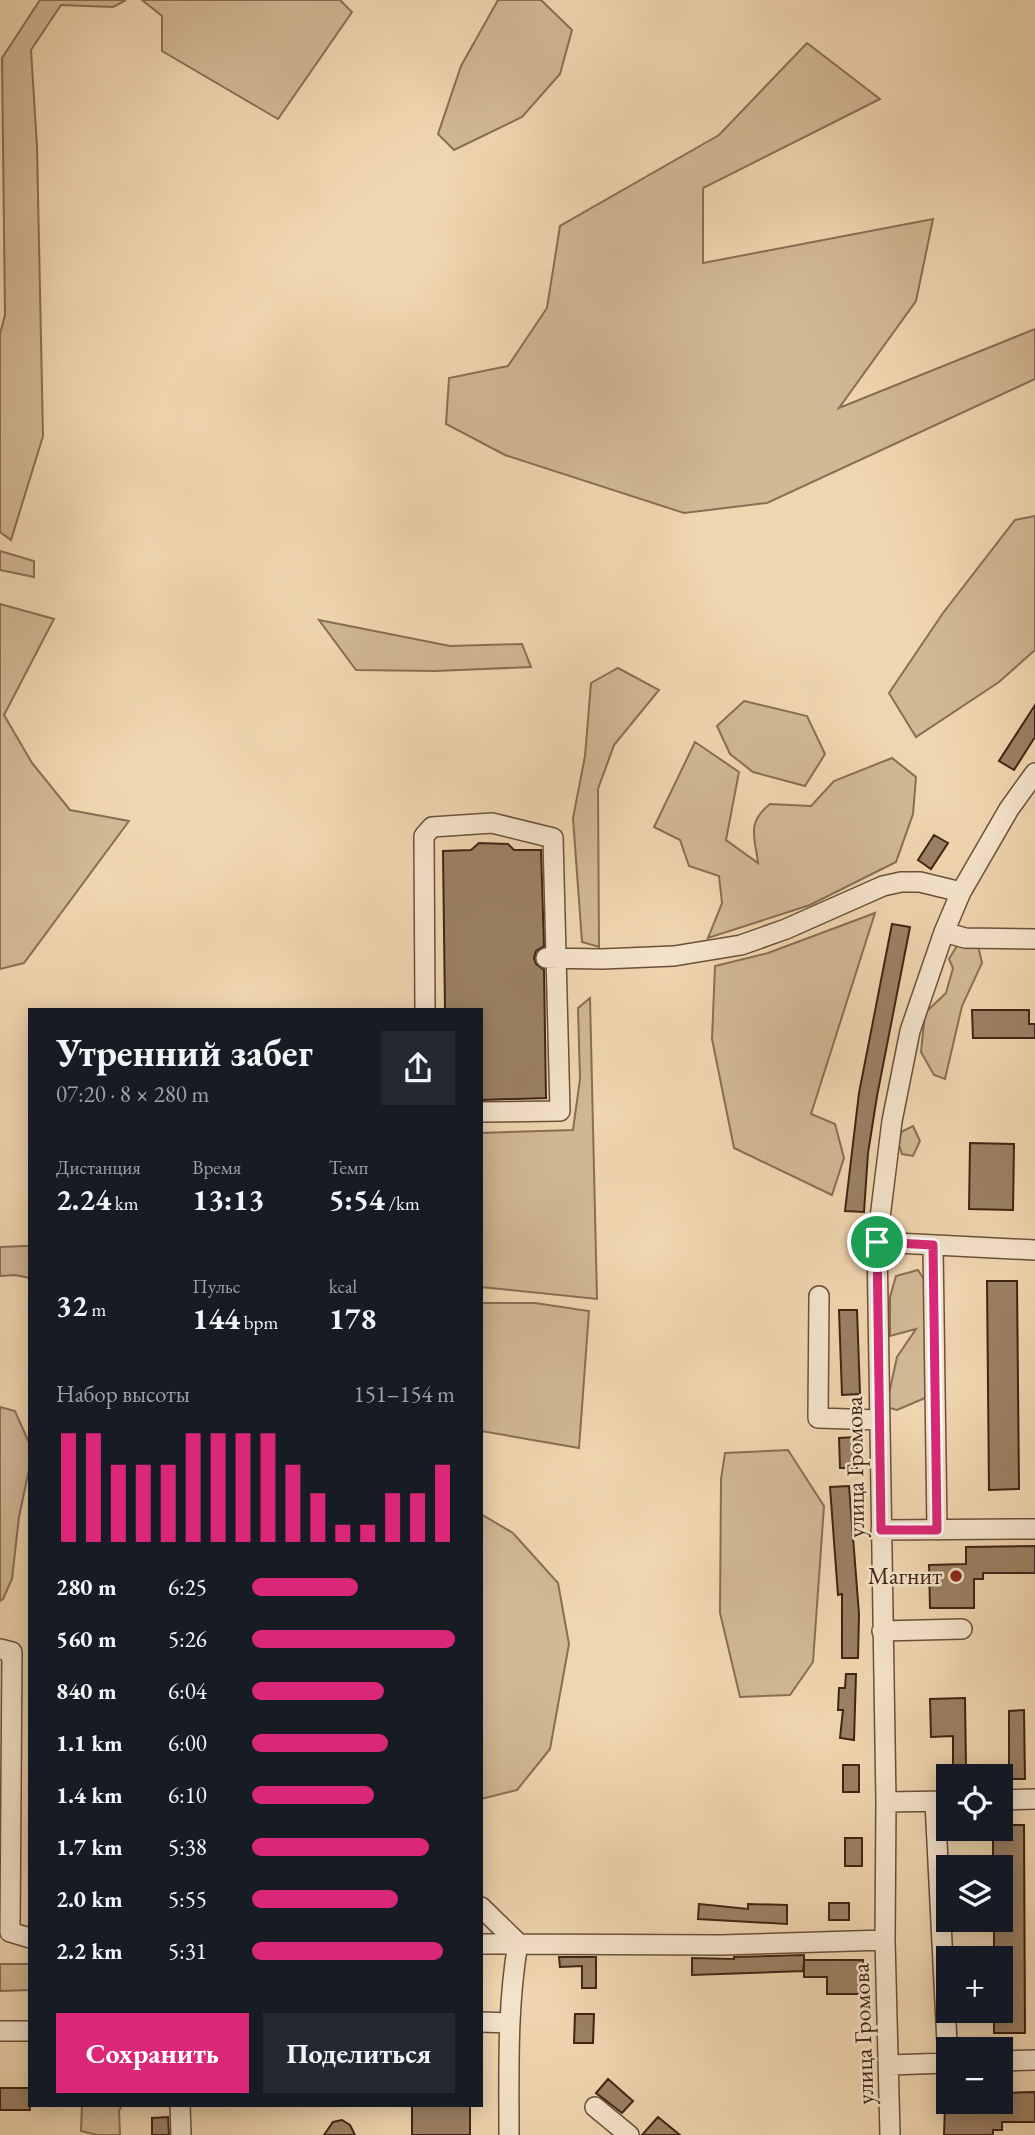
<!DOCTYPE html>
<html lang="ru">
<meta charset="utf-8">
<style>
body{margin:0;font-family:"EB Garamond",serif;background:#242831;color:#f1f3f6;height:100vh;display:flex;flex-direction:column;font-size:26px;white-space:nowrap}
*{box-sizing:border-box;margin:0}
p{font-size:23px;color:#9ea1a6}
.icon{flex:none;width:38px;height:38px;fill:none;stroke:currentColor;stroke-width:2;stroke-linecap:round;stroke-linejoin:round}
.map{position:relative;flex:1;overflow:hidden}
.side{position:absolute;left:28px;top:1008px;width:455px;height:1099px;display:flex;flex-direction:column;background:#171b24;border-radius:0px;box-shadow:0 4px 18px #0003}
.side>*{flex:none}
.controls{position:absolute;left:936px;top:1764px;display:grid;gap:14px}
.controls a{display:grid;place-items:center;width:77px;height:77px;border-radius:0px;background:#171b24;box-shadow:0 4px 18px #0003;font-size:35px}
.pin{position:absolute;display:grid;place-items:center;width:60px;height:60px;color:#fff;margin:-30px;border:4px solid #fff;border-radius:50%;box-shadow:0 2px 7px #0007}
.round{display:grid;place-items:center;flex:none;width:74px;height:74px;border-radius:0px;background:#242831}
.head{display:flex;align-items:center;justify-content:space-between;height:119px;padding:0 28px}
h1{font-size:38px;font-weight:700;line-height:52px}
.metrics{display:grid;grid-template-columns:repeat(3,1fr);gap:10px;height:119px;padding:7px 28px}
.metrics div{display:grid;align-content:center}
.metrics b{font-size:30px;font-weight:700}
.metrics small{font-size:19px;font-weight:400}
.metrics p{font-size:19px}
.chart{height:196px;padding:14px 28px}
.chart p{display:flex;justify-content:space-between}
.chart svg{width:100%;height:126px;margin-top:7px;stroke:#db2777;stroke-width:6}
.button{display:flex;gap:14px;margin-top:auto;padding:14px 28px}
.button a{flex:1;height:80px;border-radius:0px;background:#db2777;color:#fff;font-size:28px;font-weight:700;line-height:80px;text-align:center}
.button a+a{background:#242831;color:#f1f3f6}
ul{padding:0 28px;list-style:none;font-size:23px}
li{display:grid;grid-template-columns:112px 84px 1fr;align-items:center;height:52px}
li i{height:18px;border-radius:9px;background:#db2777}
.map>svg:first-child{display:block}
</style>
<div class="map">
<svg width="1035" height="2135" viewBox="0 0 1035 2135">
<rect width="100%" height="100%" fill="#f0d6b0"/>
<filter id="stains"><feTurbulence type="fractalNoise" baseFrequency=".00286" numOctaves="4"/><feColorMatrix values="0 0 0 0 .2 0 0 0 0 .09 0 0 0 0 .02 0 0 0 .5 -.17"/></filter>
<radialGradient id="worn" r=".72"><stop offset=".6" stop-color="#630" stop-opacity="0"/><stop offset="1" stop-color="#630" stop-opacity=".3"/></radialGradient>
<path fill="#d2b895" stroke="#896e54" stroke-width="2" d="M 40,0 L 126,0 L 113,7 L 61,5 L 31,50 L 37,147 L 43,436 L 11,540 L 0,532 L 0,334 L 5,315 L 2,58 Z
M 142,0 L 340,0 L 352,12 L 278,119 L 162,51 L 162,16 Z
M 498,0 L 541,0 L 572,30 L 560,74 L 522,117 L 454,150 L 438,134 L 461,66 Z
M 807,43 L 880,99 L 703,188 L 703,263 L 933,219 L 916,301 L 839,408 L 1035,329 L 1035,379 L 767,503 L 684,513 L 505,455 L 446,424 L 449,378 L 508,366 L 547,308 L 560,226 L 719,135 Z
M 1035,516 L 1035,650 L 999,682 L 916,737 L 889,693 L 943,613 L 1015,520 Z
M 0,551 L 34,561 L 34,577 L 0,570 Z
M 0,604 L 54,619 L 4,715 L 32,763 L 70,810 L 129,821 L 24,963 L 0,969 Z
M 319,620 L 450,646 L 522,644 L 531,667 L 435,671 L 356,670 Z
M 618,668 L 659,690 L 614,745 L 598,789 L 599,947 L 582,942 L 573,818 L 585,756 L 591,683 Z
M 744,701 L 807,716 L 825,754 L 805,786 L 753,772 L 730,754 L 717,726 Z
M 695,742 L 739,772 L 726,840 L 758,863 C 755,837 746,823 770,804 L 811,806 L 834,781 L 892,758 L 916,777 L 913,814 L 896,862 L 810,905 L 708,938 L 722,903 L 719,876 L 689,866 L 680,840 L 654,827 Z
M 875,913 L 811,1114 L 835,1124 L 844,1158 L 832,1195 L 734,1148 L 712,1039 L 715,966 L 768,953 Z
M 977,941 L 982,963 L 962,1006 L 945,1079 L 934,1075 L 921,1052 L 925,1013 L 946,993 L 953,968 L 949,959 L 958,944 Z
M 590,998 L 597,1299 L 481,1287 L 481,1133 L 573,1130 L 580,1079 L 578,1008 Z
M 913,1126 L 920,1141 L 913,1156 L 902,1154 L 899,1145 L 901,1132 Z
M 26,1246 L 30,1246 L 30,1278 L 15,1275 L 0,1276 L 0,1247 Z
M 918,1270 L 929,1287 L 925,1398 L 897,1410 L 886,1407 L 897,1357 L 916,1329 L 890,1336 L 890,1297 L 896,1276 Z
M 481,1303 L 535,1303 L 589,1311 L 579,1448 L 481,1431 Z
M 0,1407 L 15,1411 L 30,1445 L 30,1465 L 19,1517 L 12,1579 L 3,1599 L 0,1601 Z
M 788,1450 L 824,1506 L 813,1662 L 790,1695 L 740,1697 L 720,1613 L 721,1479 L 725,1453 Z
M 481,1514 L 513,1533 L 558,1583 L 569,1644 L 550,1749 L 517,1790 L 481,1799 Z
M 0,1964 L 30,1964 L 30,1990 L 0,1991 Z
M 82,2105 L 122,2105 L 119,2111 L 120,2135 L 97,2135 L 81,2131 Z"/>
<path fill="#9c8165" stroke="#402414" stroke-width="2" d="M 1035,705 L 1035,737 L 1014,770 L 999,761 Z
M 934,835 L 948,843 L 931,869 L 918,860 Z
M 479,843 L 508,844 L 514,850 L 541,850 L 544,946 L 536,951 L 534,958 L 536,964 L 544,970 L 546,1098 L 481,1100 L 481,1010 L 445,1010 L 443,851 L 471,850 Z
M 892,924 L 910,927 L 877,1096 L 868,1153 L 864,1212 L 845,1211 L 859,1093 Z
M 972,1010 L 1029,1010 L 1029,1024 L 1035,1024 L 1035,1038 L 973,1038 Z
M 970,1143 L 1014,1144 L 1013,1210 L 969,1209 Z
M 987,1281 L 1017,1281 L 1019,1489 L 989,1490 Z
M 839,1310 L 857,1310 L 860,1394 L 842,1395 Z
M 856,1437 L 857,1468 L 840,1468 L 839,1438 Z
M 849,1486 L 859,1614 L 858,1658 L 842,1658 L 842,1594 L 838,1595 L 830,1487 Z
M 1035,1546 L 1035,1573 L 983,1573 L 983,1579 L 974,1579 L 974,1608 L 930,1608 L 929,1565 L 966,1564 L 966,1547 Z
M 846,1674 L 856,1674 L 854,1740 L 840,1738 L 843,1710 L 838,1710 L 839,1688 L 845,1688 Z
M 965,1698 L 966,1769 L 953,1769 L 953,1736 L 931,1737 L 930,1699 Z
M 1024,1710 L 1025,1779 L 1009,1779 L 1009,1711 Z
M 843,1765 L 859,1765 L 859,1792 L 843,1792 Z
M 1001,1825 L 1024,1825 L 1025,2033 L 994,2033 L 994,2011 L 1001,2011 L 1001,1958 L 994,1958 L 994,1920 L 1001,1920 L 1001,1867 L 993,1867 L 993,1829 L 1001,1829 Z
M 845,1838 L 862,1838 L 862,1866 L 845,1866 Z
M 829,1903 L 849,1903 L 849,1920 L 829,1920 Z
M 699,1904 L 748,1909 L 748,1904 L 787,1905 L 787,1924 L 698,1919 Z
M 804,1955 L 804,1960 L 863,1960 L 863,1994 L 827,1994 L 827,1977 L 804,1977 L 804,1961 L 803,1971 L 692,1975 L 692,1958 L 734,1959 L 734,1957 Z
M 559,1957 L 596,1957 L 596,1988 L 582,1988 L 582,1966 L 560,1967 Z
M 575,2014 L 594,2014 L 593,2043 L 574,2043 Z
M 608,2079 L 633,2101 L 622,2113 L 596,2093 Z
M 0,2088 L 30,2088 L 30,2110 L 0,2110 Z
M 1035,2092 L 1035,2122 L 1002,2122 L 1002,2130 L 993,2130 L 993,2135 L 944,2135 L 945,2107 L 956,2102 L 1001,2102 L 1001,2093 Z
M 412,2105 L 470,2105 L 470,2135 L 412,2135 Z
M 168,2117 L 169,2135 L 152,2135 L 152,2118 Z
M 658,2117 L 680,2135 L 642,2135 Z
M 342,2120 L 350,2125 L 355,2135 L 324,2135 L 333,2122 Z"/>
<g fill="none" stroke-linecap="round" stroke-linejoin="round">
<defs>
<path id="minor" d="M 944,932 L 965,938 L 1035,939
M 546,958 L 602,959 L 674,956 L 741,945 L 786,929 L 883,886 L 901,882 L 920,882 L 961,892
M 425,1010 L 424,836 L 432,827 L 492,823 L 553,838 L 560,1111 L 481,1112
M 877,1242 L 1035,1250
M 933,1245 L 937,1530
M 819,1296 L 818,1418 L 879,1420
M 881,1530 L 1035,1529
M 882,1631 L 962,1629
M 0,1649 L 12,1652 L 10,1932 L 30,1938
M 1001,1800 L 1035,1799
M 886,1802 L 948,1801
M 935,1802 L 948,2063
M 481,1907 L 518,1943 C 507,2007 509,2071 509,2135
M 481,1944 L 721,1945 L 885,1940
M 481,2022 L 510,2023
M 0,2031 L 30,2031
M 1001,2061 L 1035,2060
M 890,2065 L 947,2063
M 180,2105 L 181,2135
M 595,2107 L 629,2135
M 890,2135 L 885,1940 L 886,1802 L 877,1242 L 892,1121 L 910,1031 L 944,932 L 961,892 L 1009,809 L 1035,773"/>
</defs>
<use href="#minor" stroke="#6c503b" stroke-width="22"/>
<use href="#minor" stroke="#f5e4cc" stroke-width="19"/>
</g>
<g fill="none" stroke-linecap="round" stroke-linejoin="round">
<defs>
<path id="route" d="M 877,1242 L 933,1245 L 937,1530 L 881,1530 Z"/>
</defs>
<use href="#route" stroke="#fff" stroke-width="14"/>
<use href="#route" stroke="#db2777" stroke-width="9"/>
</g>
<circle fill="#8f2418" stroke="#f5e4cc" stroke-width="2.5" cx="956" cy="1576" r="7"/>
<g text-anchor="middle" stroke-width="5" stroke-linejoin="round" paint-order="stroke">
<g font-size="24" fill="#402414" stroke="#f5e4cc">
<text transform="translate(855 1467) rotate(-91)" y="8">улица Громова</text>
<text transform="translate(863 2034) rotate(-92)" y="8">улица Громова</text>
</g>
<g font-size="24" fill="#402414" stroke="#f5e4cc" text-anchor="end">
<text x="942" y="1584">Магнит</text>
</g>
</g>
<rect width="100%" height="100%" filter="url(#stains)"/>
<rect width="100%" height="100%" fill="url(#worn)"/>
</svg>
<div class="controls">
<a><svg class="icon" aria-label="locate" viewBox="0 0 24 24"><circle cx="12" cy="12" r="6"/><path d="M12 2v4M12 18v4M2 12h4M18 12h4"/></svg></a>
<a><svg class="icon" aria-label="layers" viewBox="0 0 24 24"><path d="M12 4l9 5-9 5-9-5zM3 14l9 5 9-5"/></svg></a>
<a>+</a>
<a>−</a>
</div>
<div class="pin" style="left:877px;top:1242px;background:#1e9e55"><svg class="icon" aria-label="arrive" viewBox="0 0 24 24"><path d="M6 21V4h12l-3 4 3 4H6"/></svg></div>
<section class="side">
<div class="head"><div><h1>Утренний забег</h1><p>07:20 · 8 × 280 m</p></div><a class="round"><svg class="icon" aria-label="share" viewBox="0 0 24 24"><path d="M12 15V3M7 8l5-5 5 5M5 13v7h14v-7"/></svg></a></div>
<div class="metrics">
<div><p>Дистанция</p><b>2.24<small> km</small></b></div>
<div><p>Время</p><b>13:13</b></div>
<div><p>Темп</p><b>5:54<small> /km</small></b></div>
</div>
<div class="metrics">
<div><b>32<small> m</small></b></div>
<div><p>Пульс</p><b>144<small> bpm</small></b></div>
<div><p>kcal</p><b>178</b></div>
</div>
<div class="chart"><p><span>Набор высоты</span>151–154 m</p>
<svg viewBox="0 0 160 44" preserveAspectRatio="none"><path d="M5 44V6M15 44V6M25 44V17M35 44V17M45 44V17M55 44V6M65 44V6M75 44V6M85 44V6M95 44V17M105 44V27M115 44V38M125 44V38M135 44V27M145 44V27M155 44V17"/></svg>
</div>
<ul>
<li><b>280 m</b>6:25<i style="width:52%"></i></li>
<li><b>560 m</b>5:26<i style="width:100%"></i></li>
<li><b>840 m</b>6:04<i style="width:65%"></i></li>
<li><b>1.1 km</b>6:00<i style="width:67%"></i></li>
<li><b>1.4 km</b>6:10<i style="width:60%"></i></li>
<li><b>1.7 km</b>5:38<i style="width:87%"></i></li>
<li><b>2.0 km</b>5:55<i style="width:72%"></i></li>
<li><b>2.2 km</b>5:31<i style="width:94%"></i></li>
</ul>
<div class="button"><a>Сохранить</a><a>Поделиться</a></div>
</section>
</div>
